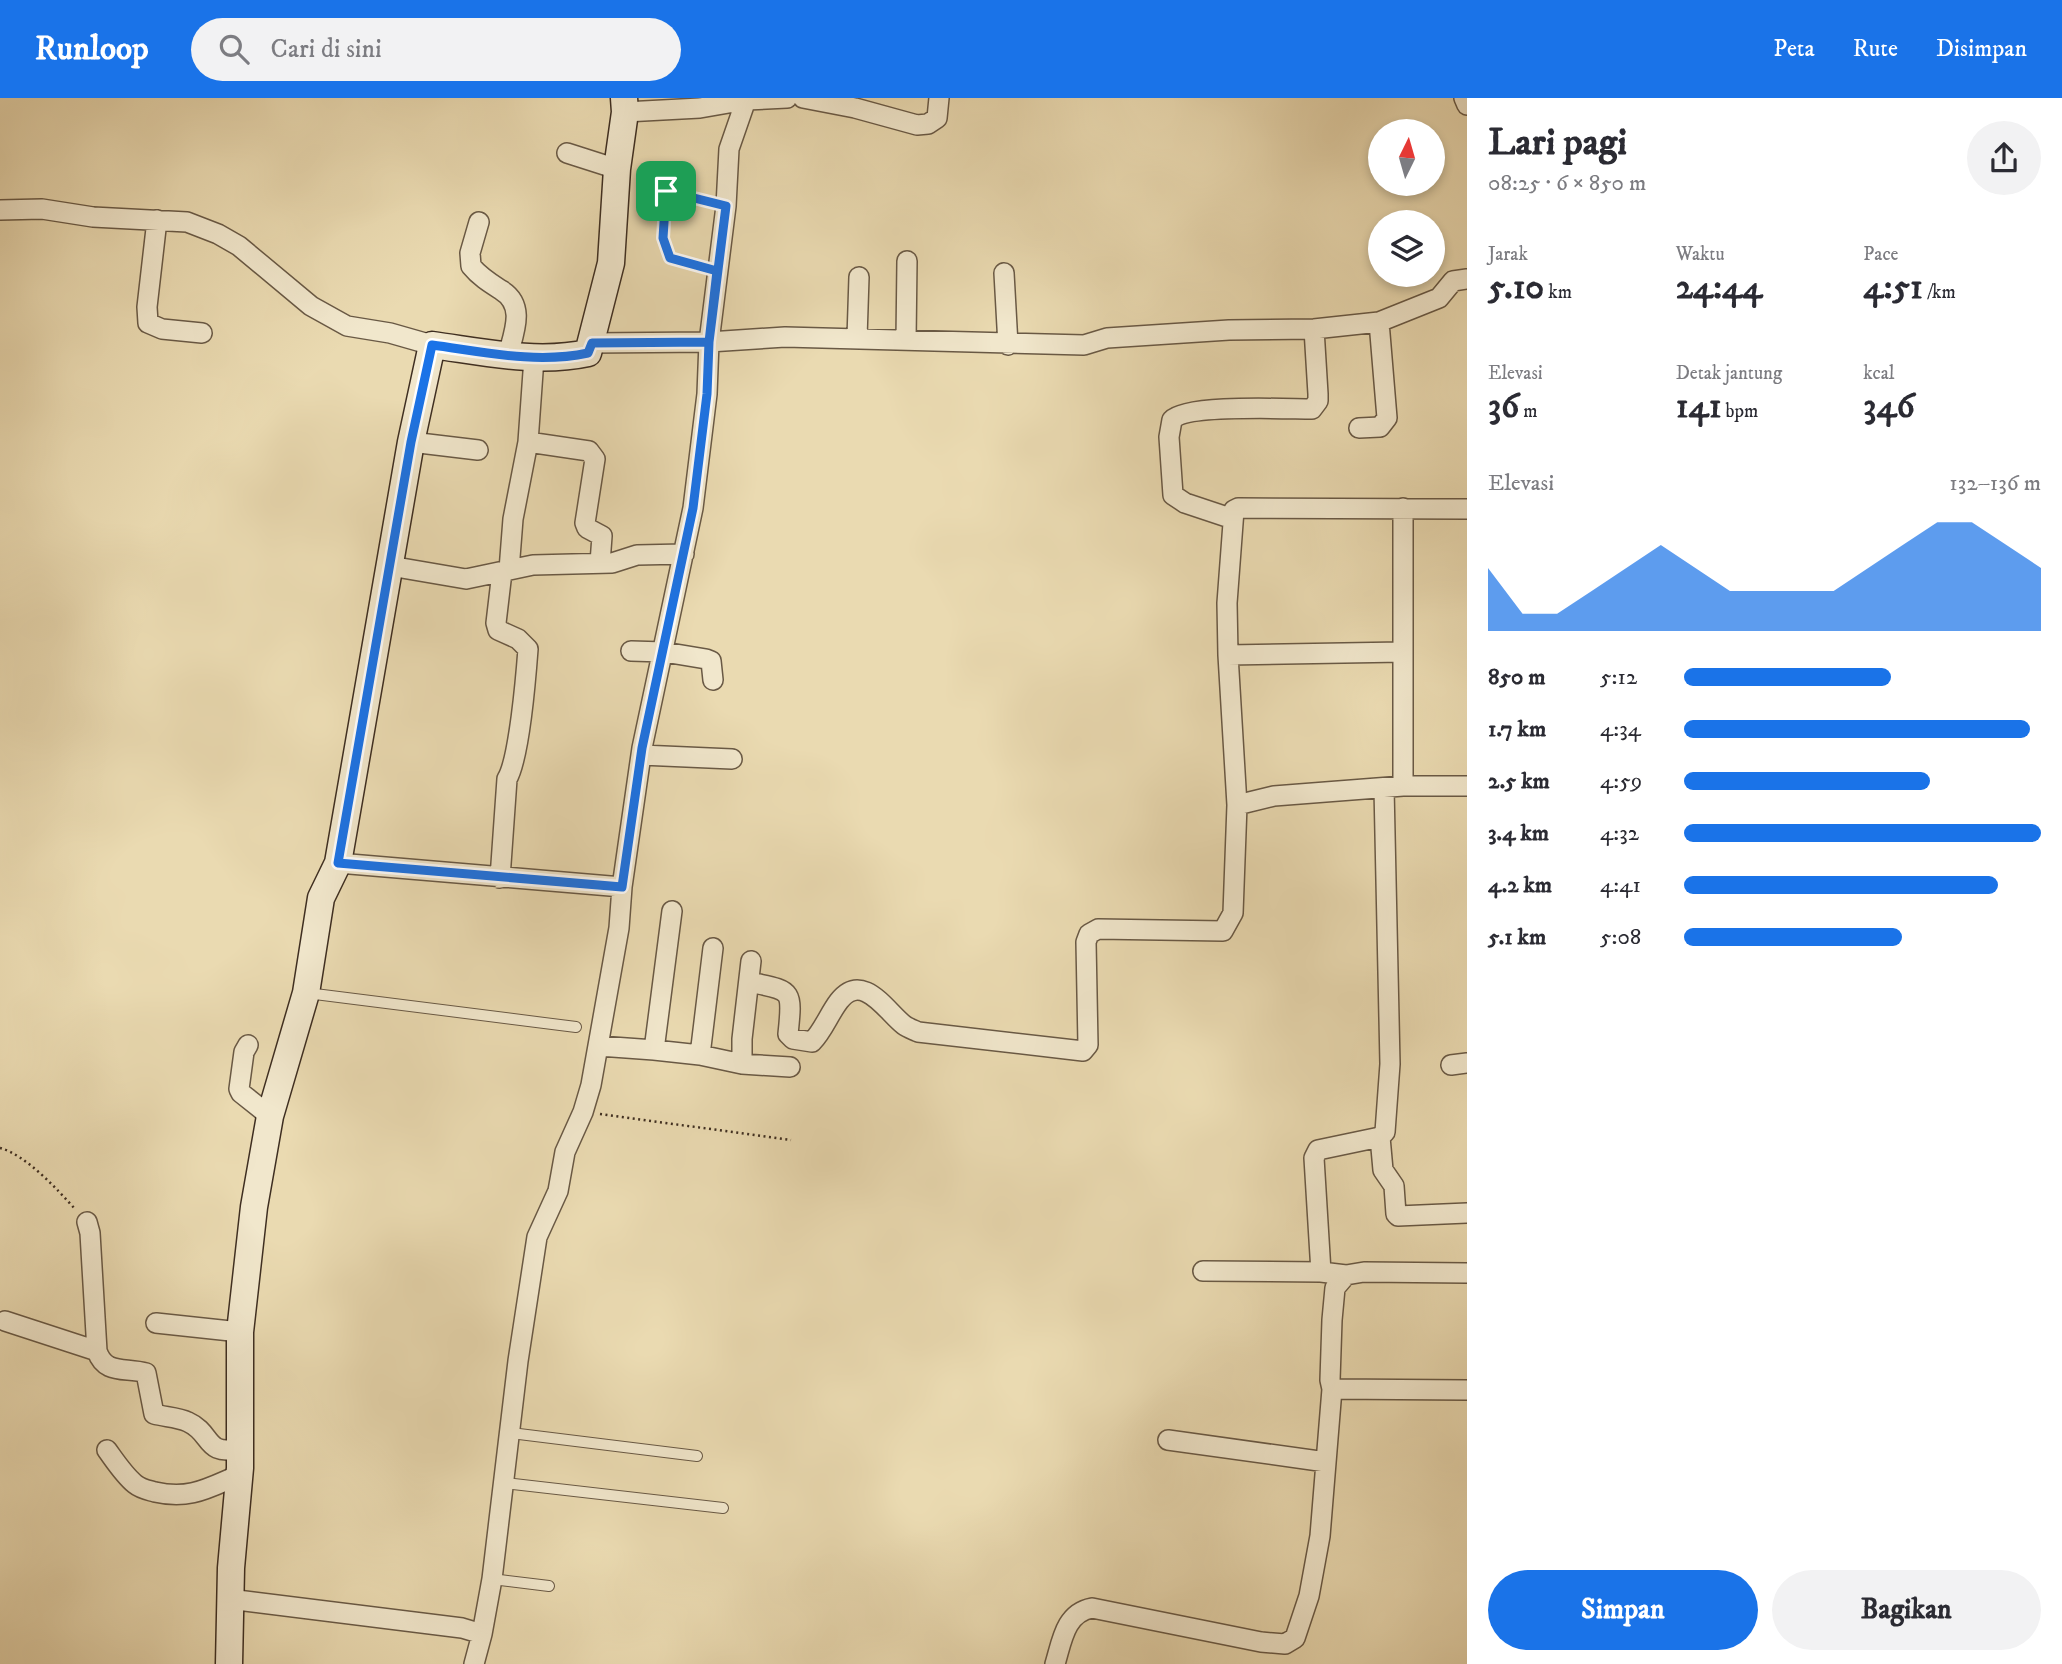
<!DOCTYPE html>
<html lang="id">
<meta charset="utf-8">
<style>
body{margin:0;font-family:"IM FELL DW Pica",serif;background:#f2f2f3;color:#2b2b33;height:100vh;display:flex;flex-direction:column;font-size:26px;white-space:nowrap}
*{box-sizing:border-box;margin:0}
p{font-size:23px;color:#7c7c81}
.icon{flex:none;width:38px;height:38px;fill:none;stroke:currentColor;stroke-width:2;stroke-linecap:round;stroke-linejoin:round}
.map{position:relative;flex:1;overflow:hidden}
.panel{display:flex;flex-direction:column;background:#fff;width:595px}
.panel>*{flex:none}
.needle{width:46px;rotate:5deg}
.fabs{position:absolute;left:1368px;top:21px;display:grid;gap:14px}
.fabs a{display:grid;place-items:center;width:77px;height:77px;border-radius:50%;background:#fff;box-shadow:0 4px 10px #0003;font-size:35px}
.pin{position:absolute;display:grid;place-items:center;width:60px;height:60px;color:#fff;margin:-30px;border-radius:14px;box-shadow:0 4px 10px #0006}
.round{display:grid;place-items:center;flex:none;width:74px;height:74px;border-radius:37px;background:#f2f2f3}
.head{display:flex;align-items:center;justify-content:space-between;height:119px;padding:0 21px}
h1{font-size:38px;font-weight:800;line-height:52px}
.stats{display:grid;grid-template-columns:repeat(3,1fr);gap:10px;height:119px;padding:7px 21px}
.stats div{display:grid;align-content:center}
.stats b{font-size:35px;font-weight:800}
.stats small{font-size:19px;font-weight:400}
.stats p{font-size:19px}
.chart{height:196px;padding:14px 21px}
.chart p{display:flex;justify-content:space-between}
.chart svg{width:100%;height:126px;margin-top:7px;fill:#1a73e8;opacity:.7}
.action{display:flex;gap:14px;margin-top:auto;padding:14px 21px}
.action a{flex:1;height:80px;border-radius:42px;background:#1a73e8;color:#fff;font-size:28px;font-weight:800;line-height:80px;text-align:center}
.action a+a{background:#f2f2f3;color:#2b2b33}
ul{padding:0 21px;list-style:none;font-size:23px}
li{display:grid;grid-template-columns:112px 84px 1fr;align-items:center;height:52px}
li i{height:18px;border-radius:9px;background:#1a73e8}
header{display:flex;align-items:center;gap:42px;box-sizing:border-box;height:98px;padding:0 35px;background:#1a73e8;color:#fff}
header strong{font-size:33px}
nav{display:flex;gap:38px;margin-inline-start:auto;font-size:24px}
.search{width:490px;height:63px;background:#f2f2f3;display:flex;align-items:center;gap:18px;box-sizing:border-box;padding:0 24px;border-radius:38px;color:#7c7c81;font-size:26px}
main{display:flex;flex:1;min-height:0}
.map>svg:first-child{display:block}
</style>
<header>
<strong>Runloop</strong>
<div class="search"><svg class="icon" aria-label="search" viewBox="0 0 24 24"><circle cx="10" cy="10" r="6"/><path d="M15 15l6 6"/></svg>Cari di sini</div>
<nav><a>Peta</a><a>Rute</a><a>Disimpan</a></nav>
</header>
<main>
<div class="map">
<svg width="1467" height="1566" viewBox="0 0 1467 1566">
<rect width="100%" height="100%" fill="#eadab1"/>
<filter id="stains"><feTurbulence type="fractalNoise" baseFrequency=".00286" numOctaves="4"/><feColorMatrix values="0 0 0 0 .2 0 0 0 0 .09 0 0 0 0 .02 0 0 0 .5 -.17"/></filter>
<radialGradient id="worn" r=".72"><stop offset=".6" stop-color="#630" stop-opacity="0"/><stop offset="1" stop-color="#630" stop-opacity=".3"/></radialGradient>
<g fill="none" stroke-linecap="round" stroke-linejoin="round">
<defs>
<path id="lane" d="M 307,895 L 576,929
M 511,1335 L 697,1358
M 505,1385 L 723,1410
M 492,1481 L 549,1488"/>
<path id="street" d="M 803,0 L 855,10 L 917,27 L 928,26 L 937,20 L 939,0
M 1464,0 L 1467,7
M 625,14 L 700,10 L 746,2 L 787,0
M 567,55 L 617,71
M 0,112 L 42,111 L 93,119 L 187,124 L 218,136 L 239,148 L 311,208 L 347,228 L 390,235 L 432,247
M 157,122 L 147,209 L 148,225 L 162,231 L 202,235
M 479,124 L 470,155 L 471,168 C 480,179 490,185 501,192 C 526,207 514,234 508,257
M 1004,175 L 1008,247
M 857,240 L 859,179
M 906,242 L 907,163
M 592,245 L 709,244 L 785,239 L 1084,247 L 1107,240 L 1229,232 L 1314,231 L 1379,224 L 1439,200 L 1453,183 L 1467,181
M 534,260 L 528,344 L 589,353 L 595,361 L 585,425 L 587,430 L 602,438 L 600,465
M 1359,330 L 1380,329 L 1387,320 L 1379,224
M 411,344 L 478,352
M 1233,421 L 1185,405 L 1173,397 L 1169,339 L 1172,322 C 1186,306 1286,311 1312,311 L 1318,303 L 1318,296 L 1314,231
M 390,468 L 466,481 L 533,467 L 612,465 L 637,457 L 684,456
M 509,472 L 513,421 L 528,344
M 631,553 L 664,554 L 706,561 L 711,563 L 713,582
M 1402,554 L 1228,557 L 1227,505 L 1234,412 L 1238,410 L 1467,411
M 1228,557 L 1237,707
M 641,657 L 732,661
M 1403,688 L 1403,410
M 338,765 L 622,789
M 500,780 L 507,681 C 519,661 526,578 528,551 L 518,541 L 498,532 L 496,525 L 502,474
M 749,884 C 792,893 793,890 788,936 L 793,941 L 812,944 C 823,933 829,916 839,903 C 863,873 886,913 904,927 C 908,930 914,932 918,934 L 1083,953 L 1088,947 L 1086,844 L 1089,836 L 1098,831 L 1223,833 L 1233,815 L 1237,707 L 1274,698 L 1403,688 L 1467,688
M 248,947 L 244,954 L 239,991 L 241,995 L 270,1018
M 599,948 L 654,952 L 672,813
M 654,952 L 700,957 L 713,850
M 700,957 L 742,966 L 790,969
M 742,966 L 742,941 L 751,863
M 1451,967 L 1467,965
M 1380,1039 L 1383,1072 L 1394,1088 L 1396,1116 L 1398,1118 L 1467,1115
M 87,1124 L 90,1135 L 97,1253 C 105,1277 125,1269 146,1275 L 154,1316 C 165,1319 178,1319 188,1324 C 213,1335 204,1359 240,1350
M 1203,1173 L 1321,1174
M 1346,1177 L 1321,1174 L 1314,1060 L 1318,1052 L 1380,1039 L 1385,1034 L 1390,966 L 1384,690
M 5,1223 L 97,1253
M 156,1225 L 240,1234
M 1332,1291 L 1467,1292
M 1168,1342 L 1326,1364
M 107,1352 C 115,1363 124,1377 135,1386 C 141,1391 148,1392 155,1394 C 190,1402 208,1390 239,1377
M 229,1501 L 462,1530 L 482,1536 L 474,1566
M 482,1536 L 492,1481 L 518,1263 L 537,1139 L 558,1093 L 565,1054 L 583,1014 L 591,987 L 619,830 L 622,789 L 642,650 L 693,410 L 707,296 L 709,244 L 726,108 L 729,51 L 746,2
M 1055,1566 C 1062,1543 1065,1515 1092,1510 L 1261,1544 L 1285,1546 L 1295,1540 L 1309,1498 L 1320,1438 L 1332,1291 L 1330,1282 L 1332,1222 L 1335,1190 L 1346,1177 L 1364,1174 L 1467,1175"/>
<path id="secondary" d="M 229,1566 L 231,1470 L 240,1370 L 240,1234 L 254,1109 L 270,1018 L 306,895 L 321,800 L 338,765 L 411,344 L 432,247 C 484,254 537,266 588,255 L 611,165 L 617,71 L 625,14 L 624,0"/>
</defs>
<use href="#lane" stroke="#695945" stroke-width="12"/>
<use href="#street" stroke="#695945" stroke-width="22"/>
<use href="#secondary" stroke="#3e2e21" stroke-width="29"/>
<path stroke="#3e2e21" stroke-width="2.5" stroke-dasharray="2 3.5" stroke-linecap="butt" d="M 637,76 L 657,81 L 666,93 L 710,104
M 666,94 L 663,140 L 670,160 L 700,169
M 600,1016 L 791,1042
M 0,1050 C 26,1057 57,1091 75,1111"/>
<use href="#lane" stroke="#f1e7cc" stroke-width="10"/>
<use href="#street" stroke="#f1e7cc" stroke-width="19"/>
<use href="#secondary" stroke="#f1e7cc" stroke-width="26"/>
</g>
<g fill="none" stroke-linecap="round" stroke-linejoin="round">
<defs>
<path id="route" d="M 666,93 L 663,140 L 670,160 L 717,173 L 709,244 L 592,245 L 588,255 C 537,266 484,254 432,247 L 411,344 L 338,765 L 622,789 L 642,650 L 693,410 L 707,296 L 709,244 L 726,108 L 666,93"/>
</defs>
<use href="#route" stroke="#fff" stroke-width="14"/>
<use href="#route" stroke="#1a73e8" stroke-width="9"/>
</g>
<rect width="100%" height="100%" filter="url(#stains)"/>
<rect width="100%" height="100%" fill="url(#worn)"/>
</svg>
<div class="fabs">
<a><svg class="needle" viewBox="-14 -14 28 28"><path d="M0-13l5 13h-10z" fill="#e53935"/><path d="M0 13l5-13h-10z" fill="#7c7c81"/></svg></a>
<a><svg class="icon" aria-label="layers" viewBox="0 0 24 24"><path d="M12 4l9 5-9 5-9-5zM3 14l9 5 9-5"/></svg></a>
</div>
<div class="pin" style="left:666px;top:93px;background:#1e9e55"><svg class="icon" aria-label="arrive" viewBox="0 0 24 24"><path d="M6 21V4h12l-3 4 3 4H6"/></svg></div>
</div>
<section class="panel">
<div class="head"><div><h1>Lari pagi</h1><p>08:25 · 6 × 850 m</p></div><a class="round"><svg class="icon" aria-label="share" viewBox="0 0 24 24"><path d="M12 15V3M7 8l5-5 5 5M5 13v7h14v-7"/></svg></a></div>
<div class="stats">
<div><p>Jarak</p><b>5.10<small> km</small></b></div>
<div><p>Waktu</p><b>24:44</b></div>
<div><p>Pace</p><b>4:51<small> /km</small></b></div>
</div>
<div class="stats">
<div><p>Elevasi</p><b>36<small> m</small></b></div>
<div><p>Detak jantung</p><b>141<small> bpm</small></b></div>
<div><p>kcal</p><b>346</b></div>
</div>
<div class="chart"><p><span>Elevasi</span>132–136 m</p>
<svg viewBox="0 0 160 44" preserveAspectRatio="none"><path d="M0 44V22L10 38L20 38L30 30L40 22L50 14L60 22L70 30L80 30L90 30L100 30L110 22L120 14L130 6L140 6L150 14L160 22V44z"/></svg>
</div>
<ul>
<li><b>850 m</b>5:12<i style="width:58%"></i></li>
<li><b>1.7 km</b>4:34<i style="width:97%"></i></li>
<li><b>2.5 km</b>4:59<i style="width:69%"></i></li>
<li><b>3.4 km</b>4:32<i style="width:100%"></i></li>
<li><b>4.2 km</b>4:41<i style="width:88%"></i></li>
<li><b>5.1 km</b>5:08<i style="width:61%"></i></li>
</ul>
<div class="action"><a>Simpan</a><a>Bagikan</a></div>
</section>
</main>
